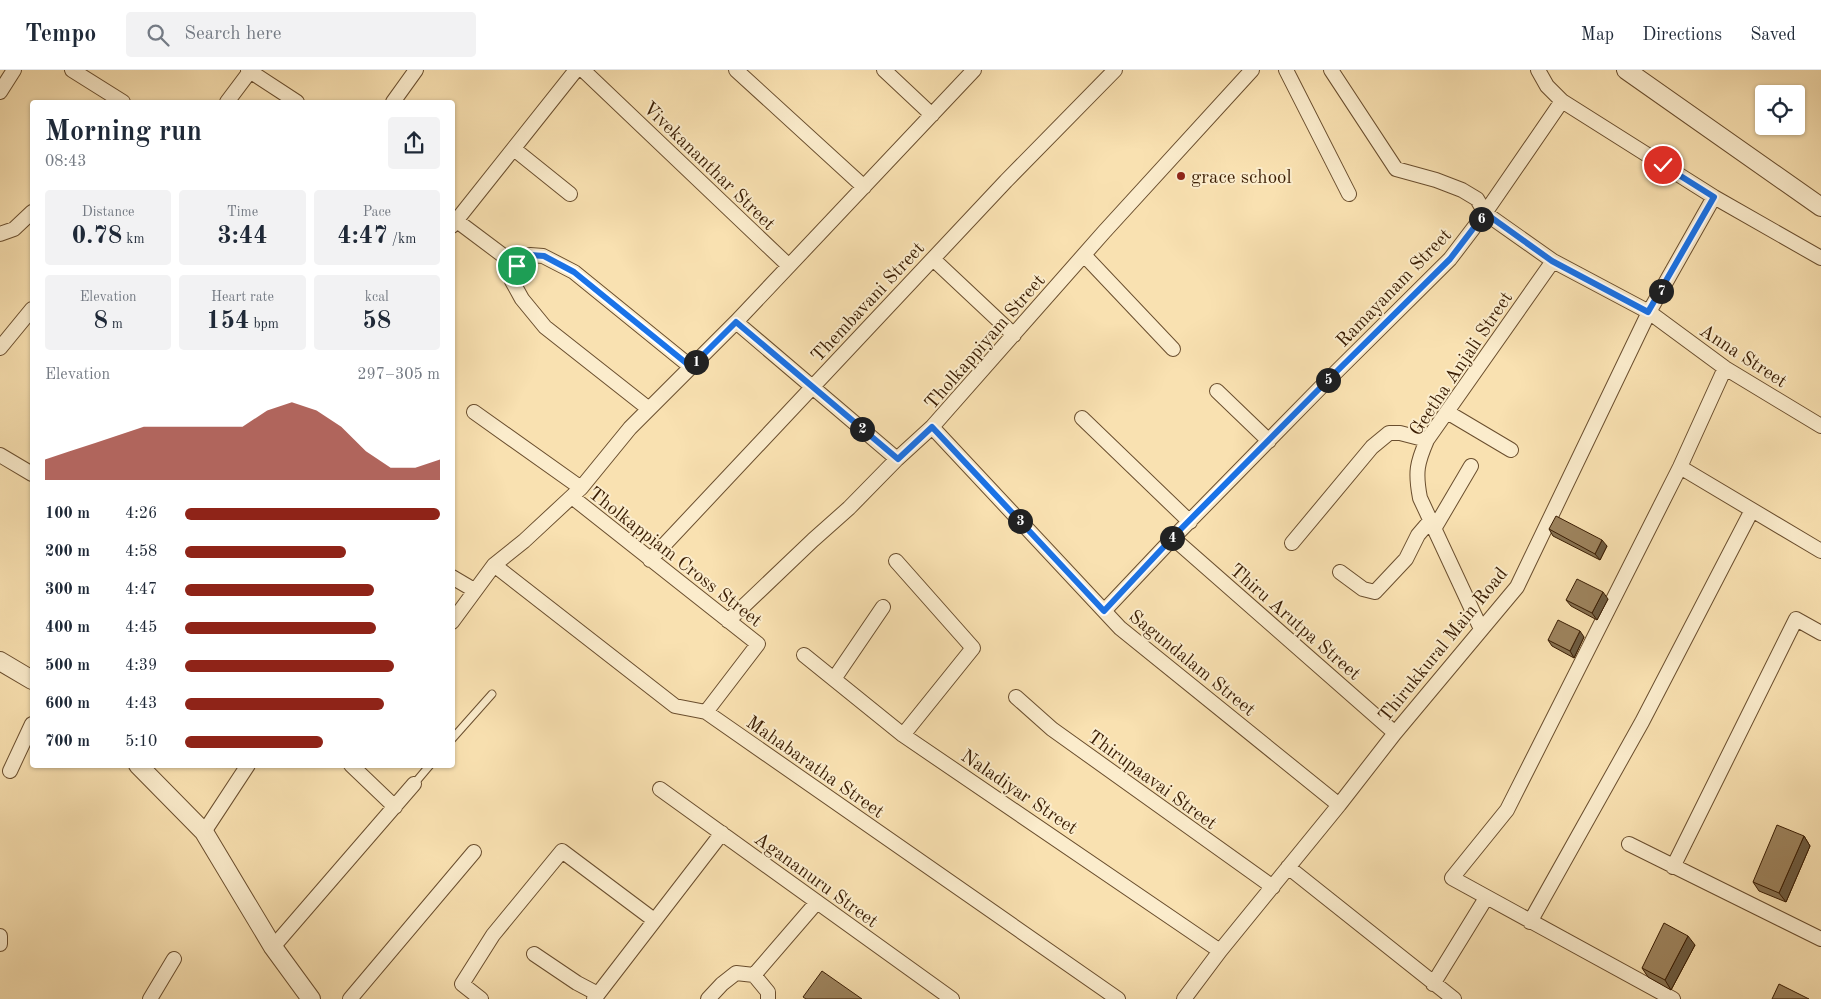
<!DOCTYPE html>
<meta charset="utf-8">
<style>
body{margin:0;font-family:"Old Standard TT",serif;background:#f2f2f3;color:#1f2937;height:100vh;display:flex;flex-direction:column;font-size:19px;white-space:nowrap}
*{box-sizing:border-box;margin:0}
p{font-size:16px;color:#747a83}
.icon{flex:none;width:28px;height:28px;fill:none;stroke:currentColor;stroke-width:2;stroke-linecap:round;stroke-linejoin:round}
.map{position:relative;flex:1;overflow:hidden}
.sheet{position:absolute;left:30px;top:30px;width:425px;height:668px;display:flex;flex-direction:column;background:#fff;border-radius:5px;box-shadow:0 1px 4px #0004}
.sheet>*{flex:none}
.fabs{position:absolute;left:1755px;top:15px;display:grid;gap:10px}
.fabs a{display:grid;place-items:center;width:50px;height:50px;border-radius:5px;background:#fff;box-shadow:0 1px 4px #0004;font-size:25px}
.pin{position:absolute;display:grid;place-items:center;width:42px;height:42px;color:#fff;margin:-21px;border:2px solid #fff;border-radius:50%;box-shadow:0 1px 5px #0007}
.km{position:absolute;width:25px;height:25px;margin:-12px;border-radius:50%;background:#222;color:#fff;font-size:14px;line-height:25px;text-align:center}
.round{display:grid;place-items:center;flex:none;width:52px;height:52px;border-radius:5px;background:#f2f2f3}
.summary{display:flex;align-items:center;justify-content:space-between;height:85px;padding:0 15px}
h1{font-size:28px;font-weight:700;line-height:38px}
.stats{display:grid;grid-template-columns:repeat(3,1fr);gap:8px;height:85px;padding:5px 15px}
.stats div{display:grid;align-content:center;border-radius:5px;background:#f2f2f3;text-align:center}
.stats b{font-size:25px;font-weight:700}
.stats small{font-size:14px;font-weight:400}
.stats p{font-size:14px}
.chart{height:140px;padding:10px 15px}
.chart p{display:flex;justify-content:space-between}
.chart svg{width:100%;height:90px;margin-top:5px;fill:#8f2418;opacity:.7}
ul{padding:0 15px;list-style:none;font-size:16px}
li{display:grid;grid-template-columns:80px 60px 1fr;align-items:center;height:38px}
li i{height:12px;border-radius:6px;background:#8f2418}
header{display:flex;align-items:center;gap:30px;box-sizing:border-box;height:70px;padding:0 25px;background:#fff;border-bottom:1px solid #e0e1e3}
header strong{font-size:24px}
nav{display:flex;gap:28px;margin-inline-start:auto;font-size:18px}
.search{width:350px;height:45px;background:#f2f2f3;display:flex;align-items:center;gap:12px;box-sizing:border-box;padding:0 18px;border-radius:5px;color:#747a83;font-size:19px}
.map>svg:first-child{display:block}
</style>
<header>
<strong>Tempo</strong>
<div class="search"><svg class="icon" aria-label="search" viewBox="0 0 24 24"><circle cx="10" cy="10" r="6"/><path d="M15 15l6 6"/></svg>Search here</div>
<nav><a>Map</a><a>Directions</a><a>Saved</a></nav>
</header>
<div class="map">
<svg width="1821" height="929" viewBox="0 0 1821 929">
<rect width="100%" height="100%" fill="#f9e1b1"/>
<filter id="stains"><feTurbulence type="fractalNoise" baseFrequency=".004" numOctaves="4"/><feColorMatrix values="0 0 0 0 .2 0 0 0 0 .09 0 0 0 0 .02 0 0 0 .5 -.17"/></filter>
<radialGradient id="worn" r=".72"><stop offset=".6" stop-color="#630" stop-opacity="0"/><stop offset="1" stop-color="#630" stop-opacity=".3"/></radialGradient>
<g fill="none" stroke-linecap="round" stroke-linejoin="round">
<defs>
<path id="service" d="M 452,669 L 492,624
M 414,714 L 430,695"/>
<path id="minor" d="M 72,0 L 123,32
M 248,0 L 297,32
M 583,0 L 789,196
M 736,0 L 864,117
M 884,0 L 932,45
M 1286,0 L 1349,124
M 1331,0 L 1396,99 L 1436,110 L 1462,120 L 1477,129 L 1485,143 L 1553,191 L 1649,242 L 1725,298 L 1821,356
M 1538,0 L 1547,16 L 1562,31 L 1714,127 L 1821,188
M 0,22 L 14,0
M 227,32 L 251,0
M 393,32 L 416,0
M 514,79 L 570,124
M 457,151 L 517,196 L 530,185 L 543,186 L 574,202 L 691,297
M 452,156 L 576,0
M 0,164 L 14,159 L 32,142
M 1084,185 L 1173,279
M 933,189 L 1014,265
M 517,196 L 512,211 L 522,229 L 545,257 L 649,339
M 736,252 L 897,389
M 0,278 L 32,239
M 1217,321 L 1269,371
M 474,342 L 581,418
M 1447,342 L 1511,380
M 1082,348 L 1190,452
M 932,357 L 1120,558 L 1339,735
M 0,385 L 32,404
M 1680,397 L 1821,481
M 572,427 L 758,574 L 706,642
M 1434,459 L 1471,396
M 1173,468 L 1395,663
M 1292,473 L 1372,377 L 1389,363 L 1400,363 L 1427,370
M 650,490 L 1006,111 L 1115,0
M 896,491 L 973,578 L 903,665
M 494,495 L 675,636 L 706,642 L 1118,929
M 1340,502 L 1363,519 L 1375,522 L 1406,489 L 1418,465 L 1430,451
M 452,507 L 474,520
M 1104,541 L 1173,468 L 1322,316 L 1450,189 L 1485,143 L 1562,31
M 728,551 L 813,470 L 849,438 L 897,389 L 932,357 L 1104,162 L 1252,0
M 452,552 L 494,495 L 524,471 L 581,418 L 630,358 L 736,252 L 974,0
M 1481,559 L 1420,428 C 1415,402 1417,393 1427,370 L 1553,191
M 804,585 L 903,665 L 1220,881
M 834,609 L 883,537
M 1016,627 L 1052,659 L 1273,817
M 351,695 L 395,737
M 10,701 L 32,654
M 660,719 L 952,929
M 204,762 L 248,695
M 1629,774 L 1821,869
M 1288,797 L 1454,929
M 1673,797 L 1796,549 L 1821,563
M 1530,852 L 1642,652 L 1752,440
M 0,866 L 0,874
M 273,877 L 414,714
M 534,884 L 577,913 L 598,924 L 594,929
M 1433,914 L 1486,828
M 598,924 L 722,763
M 150,929 L 174,889
M 350,929 L 474,782
M 481,929 L 462,914 L 493,865 L 562,781 L 654,850
M 708,929 L 722,914 L 736,903 L 754,905
M 768,929 L 768,922 L 754,905 L 817,832
M 1184,929 L 1220,881 L 1339,735 L 1395,663 L 1517,517 L 1649,242 L 1714,127
M 1673,929 L 1452,808 L 1507,740 L 1680,397 L 1725,298"/>
<path id="tertiary" d="M 1626,0 L 1821,137
M 0,591 L 32,610
M 138,695 L 204,762 L 273,877 L 311,929"/>
</defs>
<use href="#service" stroke="#6a4e2e" stroke-width="9"/>
<use href="#minor" stroke="#6a4e2e" stroke-width="16"/>
<use href="#tertiary" stroke="#6a4e2e" stroke-width="20"/>
<use href="#service" stroke="#fbeccc" stroke-width="7"/>
<use href="#minor" stroke="#fbeccc" stroke-width="14"/>
<use href="#tertiary" stroke="#fbeccc" stroke-width="18"/>
</g>
<path fill="#877150" stroke="#3a1d03" d="M 1549,459 L 1607,476 L 1600,490 L 1553,466 Z
M 1608,529 L 1597,550 L 1571,536 L 1566,530 Z
M 1584,567 L 1574,588 L 1552,576 L 1548,570 Z
M 1804,766 L 1810,776 L 1786,832 L 1759,821 L 1753,812 Z
M 1695,875 L 1671,920 L 1648,907 L 1642,898 Z"/>
<path fill="#6e5c41" stroke="#3a1d03" d="M 1602,470 L 1607,476 L 1600,490 L 1595,484 Z
M 1603,522 L 1608,529 L 1597,550 L 1592,543 Z
M 1580,561 L 1584,567 L 1574,588 L 1570,581 Z
M 1804,766 L 1810,776 L 1786,832 L 1779,823 Z
M 1688,866 L 1695,875 L 1671,920 L 1665,910 Z"/>
<path fill="#9d835d" stroke="#3a1d03" d="M 1556,446 L 1602,470 L 1595,484 L 1549,459 Z
M 1577,509 L 1603,522 L 1592,543 L 1566,530 Z
M 1558,550 L 1580,561 L 1570,581 L 1548,570 Z
M 1777,755 L 1804,766 L 1779,823 L 1753,812 Z
M 1664,853 L 1688,866 L 1665,910 L 1642,898 Z
M 822,901 L 862,929 L 806,929 L 803,927 Z
M 1779,914 L 1809,929 L 1772,929 Z"/>
<g fill="none" stroke-linecap="round" stroke-linejoin="round">
<defs>
<path id="route" d="M 517,196 L 530,185 L 544,186 L 574,202 L 691,297 L 736,252 L 898,389 L 932,357 L 1104,541 L 1172,468 L 1322,316 L 1450,189 L 1485,143 L 1552,191 L 1648,242 L 1714,127 L 1663,95"/>
</defs>
<use href="#route" stroke="#fff" stroke-width="10"/>
<use href="#route" stroke="#1a73e8" stroke-width="6"/>
</g>
<circle fill="#8f2418" stroke="#fbeccc" stroke-width="2" cx="1181" cy="106" r="5"/>
<g text-anchor="middle" stroke-width="4" stroke-linejoin="round" paint-order="stroke">
<g font-size="19" fill="#3a1d03" stroke="#fbeccc">
<text transform="translate(710 95) rotate(44)" y="7">Vivekananthar Street</text>
<text transform="translate(1393 217) rotate(-46)" y="7">Ramayanam Street</text>
<text transform="translate(867 231) rotate(-47)" y="7">Thembavani Street</text>
<text transform="translate(984 271) rotate(-49)" y="7">Tholkappiyam Street</text>
<text transform="translate(1744 285) rotate(33)" y="7">Anna Street</text>
<text transform="translate(1460 293) rotate(-56)" y="7">Geetha Anjali Street</text>
<text transform="translate(676 486) rotate(38)" y="7">Tholkappiam Cross Street</text>
<text transform="translate(1296 551) rotate(41)" y="7">Thiru Arutpa Street</text>
<text transform="translate(1442 574) rotate(-51)" y="7">Thirukkural Main Road</text>
<text transform="translate(1193 592) rotate(39)" y="7">Sagundalam Street</text>
<text transform="translate(816 696) rotate(35)" y="7">Mahabaratha Street</text>
<text transform="translate(1153 709) rotate(36)" y="7">Thirupaavai Street</text>
<text transform="translate(1020 721) rotate(34)" y="7">Naladiyar Street</text>
<text transform="translate(817 809) rotate(36)" y="7">Agananuru Street</text>
</g>
<g font-size="19" fill="#3a1d03" stroke="#fbeccc" text-anchor="start">
<text x="1191" y="113">grace school</text>
</g>
</g>
<rect width="100%" height="100%" filter="url(#stains)"/>
<rect width="100%" height="100%" fill="url(#worn)"/>
</svg>
<div class="fabs">
<a><svg class="icon" aria-label="locate" viewBox="0 0 24 24"><circle cx="12" cy="12" r="6"/><path d="M12 2v4M12 18v4M2 12h4M18 12h4"/></svg></a>
</div>
<div class="pin" style="left:517px;top:196px;background:#1e9e55"><svg class="icon" aria-label="arrive" viewBox="0 0 24 24"><path d="M6 21V4h12l-3 4 3 4H6"/></svg></div>
<div class="pin" style="left:1663px;top:95px;background:#d93025"><svg class="icon" aria-label="check" viewBox="0 0 24 24"><path d="M5 12l5 5 9-10"/></svg></div>
<b class="km" style="left:696px;top:292px">1</b>
<b class="km" style="left:862px;top:359px">2</b>
<b class="km" style="left:1020px;top:451px">3</b>
<b class="km" style="left:1172px;top:468px">4</b>
<b class="km" style="left:1328px;top:310px">5</b>
<b class="km" style="left:1481px;top:149px">6</b>
<b class="km" style="left:1661px;top:221px">7</b>
<section class="sheet">
<div class="summary"><div><h1>Morning run</h1><p>08:43</p></div><a class="round"><svg class="icon" aria-label="share" viewBox="0 0 24 24"><path d="M12 15V3M7 8l5-5 5 5M5 13v7h14v-7"/></svg></a></div>
<div class="stats">
<div><p>Distance</p><b>0.78<small> km</small></b></div>
<div><p>Time</p><b>3:44</b></div>
<div><p>Pace</p><b>4:47<small> /km</small></b></div>
</div>
<div class="stats">
<div><p>Elevation</p><b>8<small> m</small></b></div>
<div><p>Heart rate</p><b>154<small> bpm</small></b></div>
<div><p>kcal</p><b>58</b></div>
</div>
<div class="chart"><p><span>Elevation</span>297–305 m</p>
<svg viewBox="0 0 160 44" preserveAspectRatio="none"><path d="M0 44V34L10 30L20 26L30 22L40 18L50 18L60 18L70 18L80 18L90 10L100 6L110 10L120 18L130 30L140 38L150 38L160 34V44z"/></svg>
</div>
<ul>
<li><b>100 m</b>4:26<i style="width:100%"></i></li>
<li><b>200 m</b>4:58<i style="width:63%"></i></li>
<li><b>300 m</b>4:47<i style="width:74%"></i></li>
<li><b>400 m</b>4:45<i style="width:75%"></i></li>
<li><b>500 m</b>4:39<i style="width:82%"></i></li>
<li><b>600 m</b>4:43<i style="width:78%"></i></li>
<li><b>700 m</b>5:10<i style="width:54%"></i></li>
</ul>
</section>
</div>
